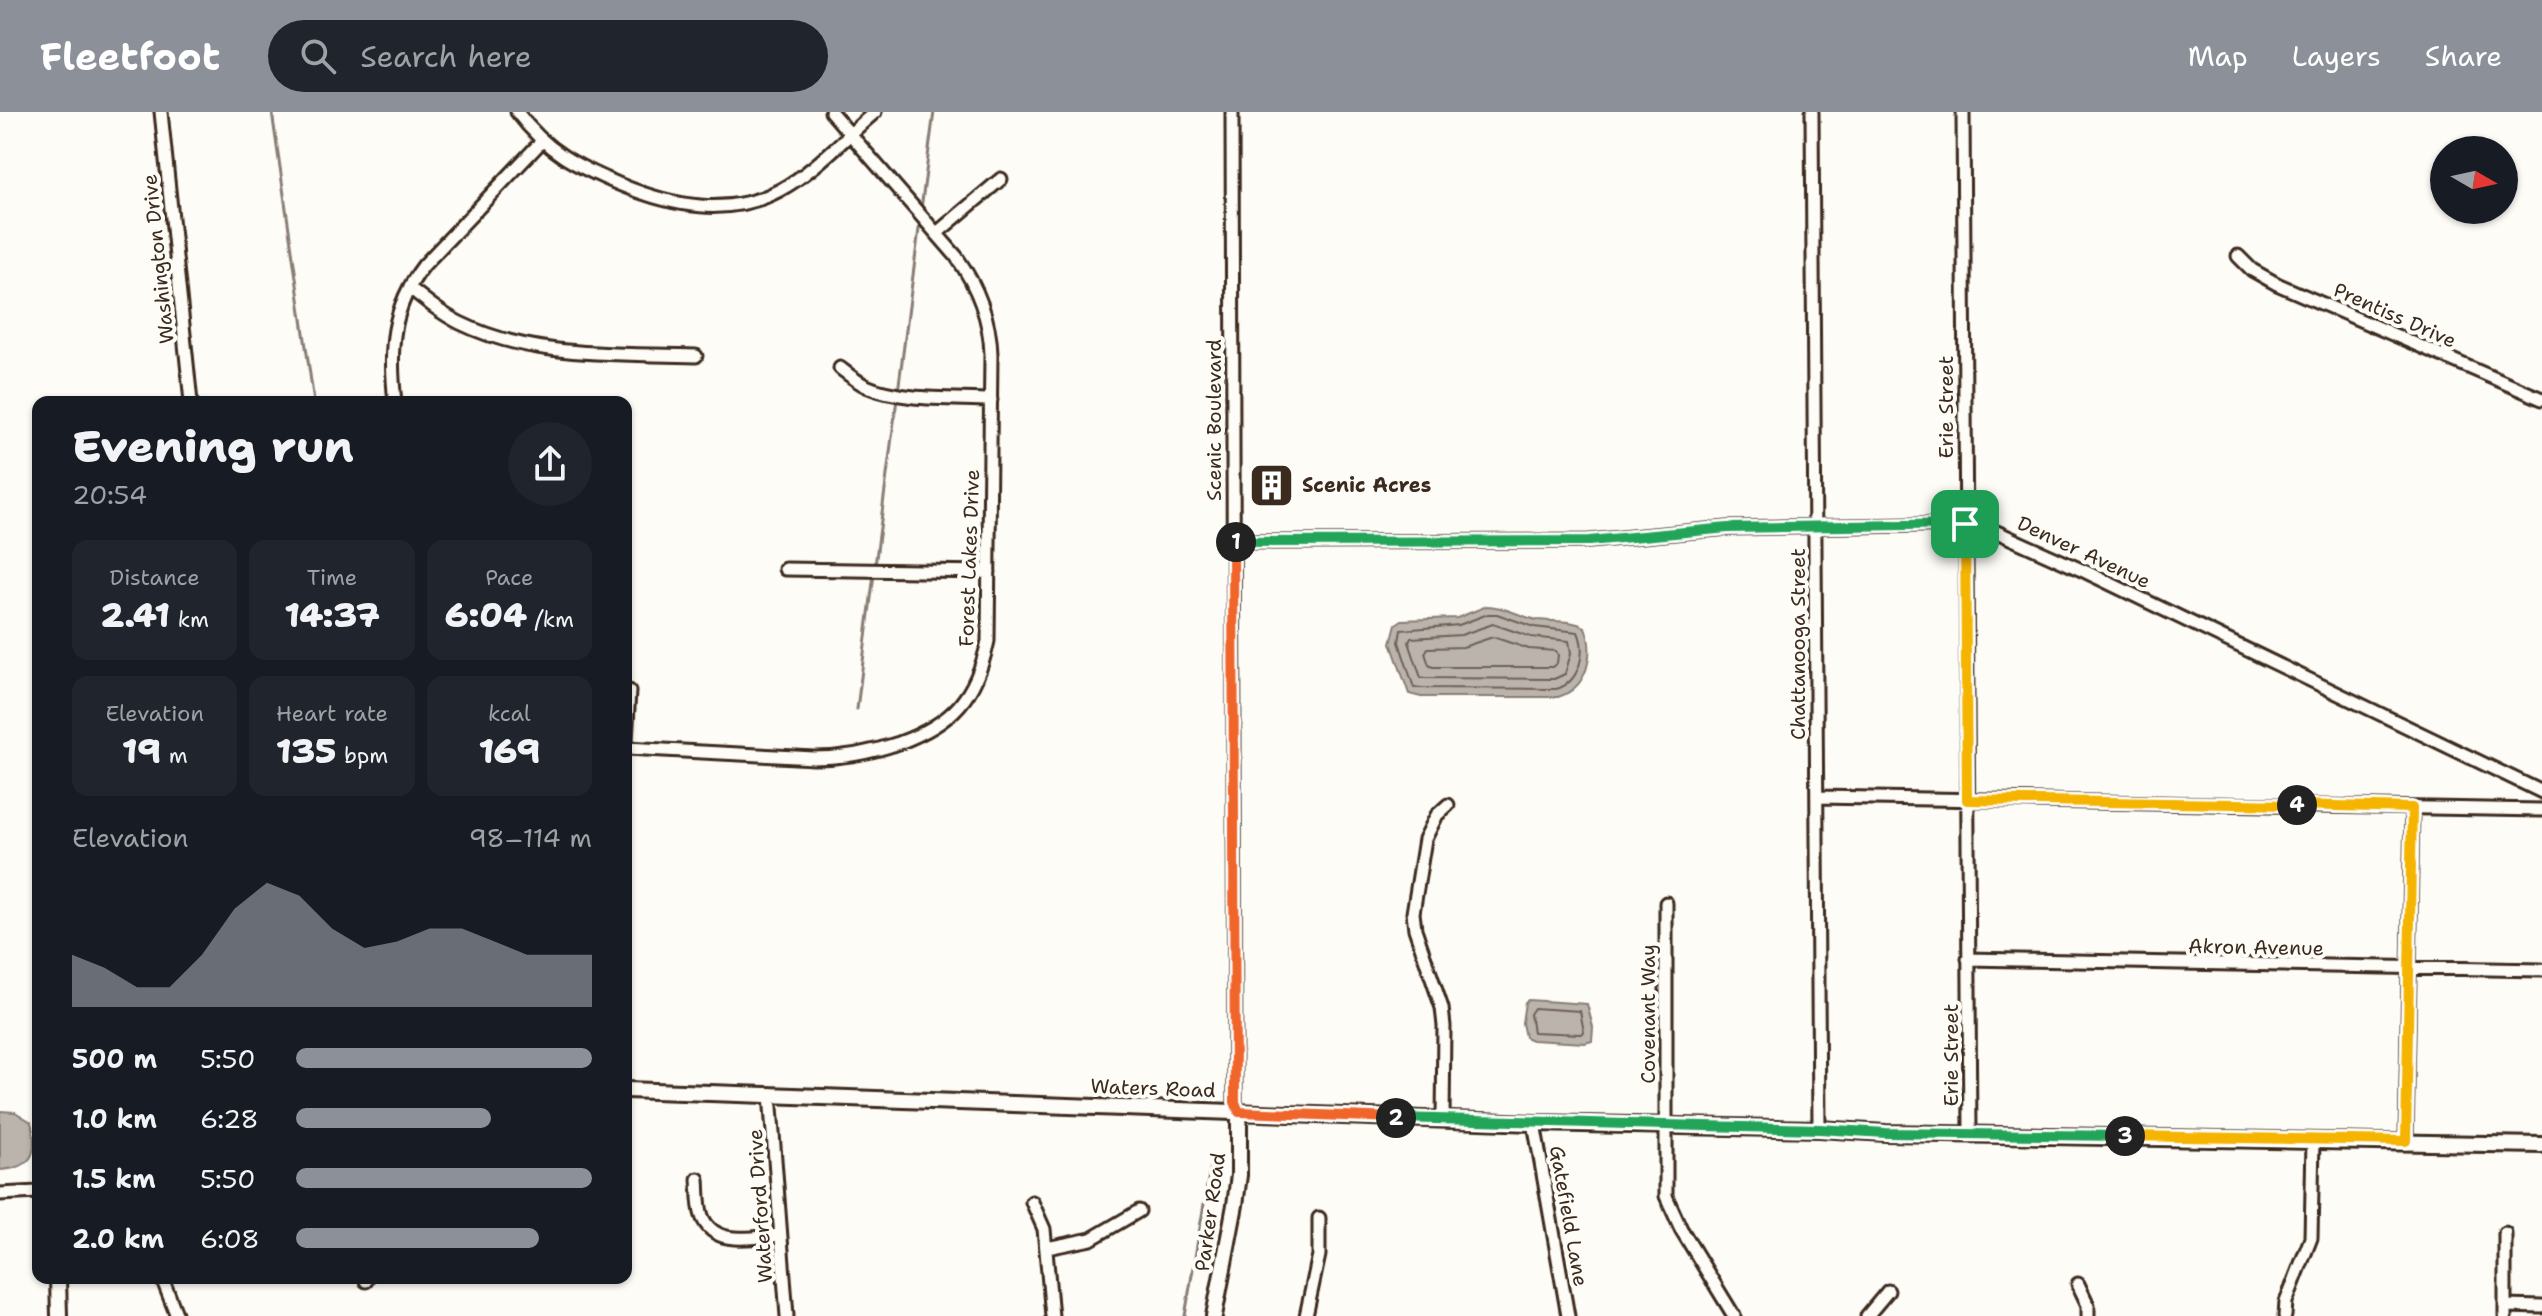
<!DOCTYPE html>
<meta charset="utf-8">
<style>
body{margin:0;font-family:"Shantell Sans",sans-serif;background:#20242c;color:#f1f3f6;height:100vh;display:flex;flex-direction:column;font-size:30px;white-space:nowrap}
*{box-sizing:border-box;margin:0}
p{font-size:26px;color:#9ea1a6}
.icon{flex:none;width:44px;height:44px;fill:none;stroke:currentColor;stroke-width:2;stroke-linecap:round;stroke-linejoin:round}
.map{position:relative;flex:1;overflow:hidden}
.sheet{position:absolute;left:32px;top:284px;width:600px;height:888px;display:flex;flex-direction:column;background:#171b24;border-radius:16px;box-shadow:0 2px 6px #0004}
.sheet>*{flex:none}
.needle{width:52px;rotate:99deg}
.tools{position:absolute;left:2430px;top:24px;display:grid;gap:16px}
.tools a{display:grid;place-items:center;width:88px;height:88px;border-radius:50%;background:#171b24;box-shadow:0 2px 6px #0004;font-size:40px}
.pin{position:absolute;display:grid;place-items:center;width:68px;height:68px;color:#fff;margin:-34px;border-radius:16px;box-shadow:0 4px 12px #0006}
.km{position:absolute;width:40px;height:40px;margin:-20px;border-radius:50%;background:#222;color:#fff;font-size:22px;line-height:40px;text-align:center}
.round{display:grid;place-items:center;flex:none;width:84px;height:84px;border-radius:42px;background:#20242c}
.overview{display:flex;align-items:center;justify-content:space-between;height:136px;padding:0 40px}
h1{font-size:44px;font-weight:800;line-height:60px}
.stats{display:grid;grid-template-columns:repeat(3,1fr);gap:12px;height:136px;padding:8px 40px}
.stats div{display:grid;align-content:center;border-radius:16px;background:#20242c;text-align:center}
.stats b{font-size:34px;font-weight:800}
.stats small{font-size:22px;font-weight:400}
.stats p{font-size:22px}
.chart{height:224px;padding:16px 40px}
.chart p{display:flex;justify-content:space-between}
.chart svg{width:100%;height:144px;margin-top:8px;fill:#8c9099;opacity:.7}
ul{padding:0 40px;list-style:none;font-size:26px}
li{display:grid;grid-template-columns:128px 96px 1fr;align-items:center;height:60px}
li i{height:20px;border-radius:10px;background:#8c9099}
header{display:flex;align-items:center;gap:48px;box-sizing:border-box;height:112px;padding:0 40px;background:#8c9099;color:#fff}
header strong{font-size:38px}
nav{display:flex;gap:44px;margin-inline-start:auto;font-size:28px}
.search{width:560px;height:72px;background:#20242c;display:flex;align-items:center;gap:20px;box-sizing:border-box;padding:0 28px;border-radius:44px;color:#9ea1a6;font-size:30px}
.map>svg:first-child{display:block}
</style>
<header>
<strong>Fleetfoot</strong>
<div class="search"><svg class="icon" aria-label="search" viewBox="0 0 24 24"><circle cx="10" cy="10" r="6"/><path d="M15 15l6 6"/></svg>Search here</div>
<nav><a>Map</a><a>Layers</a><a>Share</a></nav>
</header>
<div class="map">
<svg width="2542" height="1204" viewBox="0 0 2542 1204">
<rect width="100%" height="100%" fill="#fdfcf7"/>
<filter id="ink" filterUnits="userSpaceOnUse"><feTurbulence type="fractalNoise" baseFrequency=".0125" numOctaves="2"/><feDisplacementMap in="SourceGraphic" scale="16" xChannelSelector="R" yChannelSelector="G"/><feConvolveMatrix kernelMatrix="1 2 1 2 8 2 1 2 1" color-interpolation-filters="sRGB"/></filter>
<g filter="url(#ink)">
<path fill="#bbb4ad" stroke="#887d74" stroke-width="2" d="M 1487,494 C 1505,494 1520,505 1538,508 C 1554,510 1570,507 1585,515 C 1595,542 1588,576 1558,585 L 1421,585 L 1409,582 L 1391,531 L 1396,512 L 1402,508 L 1457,506 Z
M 1528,888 L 1587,892 L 1593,915 L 1592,929 L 1585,931 L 1532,928 L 1525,925 L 1522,911 L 1525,890 Z
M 0,999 L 15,1000 L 31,1010 C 39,1041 33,1056 0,1058 Z"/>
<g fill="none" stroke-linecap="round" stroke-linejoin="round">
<path stroke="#6e6157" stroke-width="2" d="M 1488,502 L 1497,502 L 1534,515 L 1578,520 C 1587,541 1579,571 1556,577 L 1414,576 L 1399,530 L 1401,518 L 1459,513 Z
M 1493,512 L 1531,525 L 1569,529 L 1571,541 L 1565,562 L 1554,567 L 1421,566 L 1409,530 L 1411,526 L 1461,523 Z
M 1493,525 L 1529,537 L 1556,539 L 1558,543 L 1557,551 L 1552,555 L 1433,555 L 1429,553 L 1425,541 L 1428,536 L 1463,535 Z
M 1534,896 L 1580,899 L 1584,920 L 1581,922 L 1533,920 L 1530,902 Z"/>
<path stroke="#887d74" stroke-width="3" d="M 272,0 L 314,290
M 921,97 L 934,0
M 898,280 L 920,109
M 875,454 L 897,287
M 857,597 L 874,462
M 1185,1204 L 1212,1045"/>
<defs>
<path id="minor" d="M 161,0 L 191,290
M 517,0 C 547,40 576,54 621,73 C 672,94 728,106 780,78 C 815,59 844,26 875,0
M 1232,0 L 1235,990 L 1239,1000
M 1812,0 L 1819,1017
M 1963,0 L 1970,1022
M 937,121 L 1001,67
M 2238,144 L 2252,158 L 2277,172 L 2542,287
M 410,176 C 426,189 442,202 460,211 C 533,247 618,241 696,244
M 840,256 C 848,262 856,269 866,274 C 900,289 953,286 991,288
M 395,290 C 389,238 391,196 424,153 L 542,29
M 1233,430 L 1589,429 L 1728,416 L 1979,412 L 2086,460 L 2542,680
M 785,457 L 989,460
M 626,629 L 629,579
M 626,636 L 814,646 C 845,646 870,641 899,631 C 953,611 976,585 988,529 L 991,242 C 990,205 977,174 956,144 L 831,0
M 1817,685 L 2542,698
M 1666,791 L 1666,1084 L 1681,1117 L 1734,1204
M 1968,847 L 2542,858
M 770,982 L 787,1204
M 1443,1008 L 1444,914 L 1442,896 L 1415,817 L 1413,801 L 1425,727 L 1437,703 L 1448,693
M 1534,1011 L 1568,1204
M 2406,1029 L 2412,696
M 698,1067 C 699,1078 698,1093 702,1104 C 714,1136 754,1125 780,1123
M 0,1082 L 38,1080
M 1032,1090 L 1044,1117 L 1052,1204
M 2505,1121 L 2505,1204
M 1047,1136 L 1091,1127 L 1139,1099
M 162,1166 L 177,1204
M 366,1166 L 366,1169
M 2078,1172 L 2088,1193 L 2088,1204
M 2505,1194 L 2542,1195
M 1306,1204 L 1319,1143 L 1319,1106
M 1867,1204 L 1888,1179
M 2285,1204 L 2286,1190 L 2311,1126 L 2313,1028"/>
<path id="tertiary" d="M 626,978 L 1534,1011 L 1819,1017 L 1886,1021 L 2542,1033
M 58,1166 L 59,1204
M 1214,1204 L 1235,1093 L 1239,1063 L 1239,1000"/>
</defs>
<use href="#minor" stroke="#3b2a1e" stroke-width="17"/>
<use href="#tertiary" stroke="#3b2a1e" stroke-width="20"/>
<use href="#minor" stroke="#fdfcf7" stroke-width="11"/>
<use href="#tertiary" stroke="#fdfcf7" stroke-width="14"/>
</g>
</g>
<g fill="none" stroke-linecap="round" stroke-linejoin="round" filter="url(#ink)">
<defs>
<path id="split-1" d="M 1236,430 L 1589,429 L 1728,416 L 1965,412"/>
<path id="split-2" d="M 1236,430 L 1233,430 L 1235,990 L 1239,1000 L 1396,1006"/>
<path id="split-3" d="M 1396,1006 L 1819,1017 L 1886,1021 L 2125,1024"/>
<path id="split-4" d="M 2125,1024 L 2406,1029 L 2412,696 L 2297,693"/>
<path id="split-5" d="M 1965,412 L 1967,688 L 2297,693"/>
</defs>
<use href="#split-1" stroke="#fff" stroke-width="16"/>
<use href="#split-2" stroke="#fff" stroke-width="16"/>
<use href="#split-3" stroke="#fff" stroke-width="16"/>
<use href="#split-4" stroke="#fff" stroke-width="16"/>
<use href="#split-5" stroke="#fff" stroke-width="16"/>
<use href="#split-1" stroke="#22a559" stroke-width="10"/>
<use href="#split-2" stroke="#f0652b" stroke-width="10"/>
<use href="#split-3" stroke="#22a559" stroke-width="10"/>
<use href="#split-4" stroke="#f5b400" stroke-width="10"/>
<use href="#split-5" stroke="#f5b400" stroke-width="10"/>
</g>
<defs>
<symbol id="building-square" viewBox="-11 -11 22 22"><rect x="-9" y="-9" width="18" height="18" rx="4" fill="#3b2a1e" stroke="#fdfcf7"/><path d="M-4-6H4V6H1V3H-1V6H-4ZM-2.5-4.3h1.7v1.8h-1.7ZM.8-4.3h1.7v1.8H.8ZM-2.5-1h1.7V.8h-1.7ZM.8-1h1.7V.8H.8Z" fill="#fff"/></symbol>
</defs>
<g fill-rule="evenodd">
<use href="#building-square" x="1246" y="348" width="51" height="51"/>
</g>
<g text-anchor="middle" stroke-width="8" stroke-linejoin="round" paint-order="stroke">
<g font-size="20" fill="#3b2a1e" stroke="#fdfcf7">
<text transform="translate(158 147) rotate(-96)" y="7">Washington Drive</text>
<text transform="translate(2395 203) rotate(24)" y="7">Prentiss Drive</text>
<text transform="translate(1946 295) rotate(-90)" y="7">Erie Street</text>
<text transform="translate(1214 308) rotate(-90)" y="7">Scenic Boulevard</text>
<text transform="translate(2084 440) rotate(25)" y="7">Denver Avenue</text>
<text transform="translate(969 446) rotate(-88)" y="7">Forest Lakes Drive</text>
<text transform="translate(1798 532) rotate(-90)" y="7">Chattanooga Street</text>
<text transform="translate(2256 835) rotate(1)" y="7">Akron Avenue</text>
<text transform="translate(1648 902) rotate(-90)" y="7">Covenant Way</text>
<text transform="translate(1951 943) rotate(-90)" y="7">Erie Street</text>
<text transform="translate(1153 976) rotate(2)" y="7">Waters Road</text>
<text transform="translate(760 1094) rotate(-94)" y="7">Waterford Drive</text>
<text transform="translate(1210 1100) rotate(-82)" y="7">Parker Road</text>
<text transform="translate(1569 1104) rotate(80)" y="7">Gatefield Lane</text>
</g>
<g font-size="20" font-weight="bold" fill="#3b2a1e" stroke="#fdfcf7" text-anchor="start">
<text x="1302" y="380">Scenic Acres</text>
</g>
</g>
</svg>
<div class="tools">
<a><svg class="needle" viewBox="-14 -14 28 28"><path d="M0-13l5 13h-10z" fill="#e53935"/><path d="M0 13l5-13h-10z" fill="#9ea1a6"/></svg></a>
</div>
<div class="pin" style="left:1965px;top:412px;background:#1e9e55"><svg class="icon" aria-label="arrive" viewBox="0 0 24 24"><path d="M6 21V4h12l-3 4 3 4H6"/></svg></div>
<b class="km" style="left:1236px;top:430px">1</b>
<b class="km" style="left:1396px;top:1006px">2</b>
<b class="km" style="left:2125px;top:1024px">3</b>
<b class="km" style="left:2297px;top:693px">4</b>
<section class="sheet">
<div class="overview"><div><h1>Evening run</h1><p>20:54</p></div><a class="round"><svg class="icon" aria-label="share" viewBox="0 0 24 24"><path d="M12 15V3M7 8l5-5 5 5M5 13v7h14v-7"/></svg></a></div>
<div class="stats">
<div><p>Distance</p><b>2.41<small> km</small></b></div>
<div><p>Time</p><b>14:37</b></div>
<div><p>Pace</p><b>6:04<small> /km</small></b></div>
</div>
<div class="stats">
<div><p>Elevation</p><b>19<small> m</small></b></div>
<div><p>Heart rate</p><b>135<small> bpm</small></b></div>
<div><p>kcal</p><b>169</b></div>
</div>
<div class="chart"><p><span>Elevation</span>98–114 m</p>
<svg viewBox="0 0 160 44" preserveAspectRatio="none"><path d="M0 44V28L10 32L20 38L30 38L40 28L50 14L60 6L70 10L80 20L90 26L100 24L110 20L120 20L130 24L140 28L150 28L160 28V44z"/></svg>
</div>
<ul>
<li><b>500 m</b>5:50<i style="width:100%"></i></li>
<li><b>1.0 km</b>6:28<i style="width:66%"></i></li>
<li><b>1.5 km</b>5:50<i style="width:100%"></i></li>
<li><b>2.0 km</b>6:08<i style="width:82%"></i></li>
</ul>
</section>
</div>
